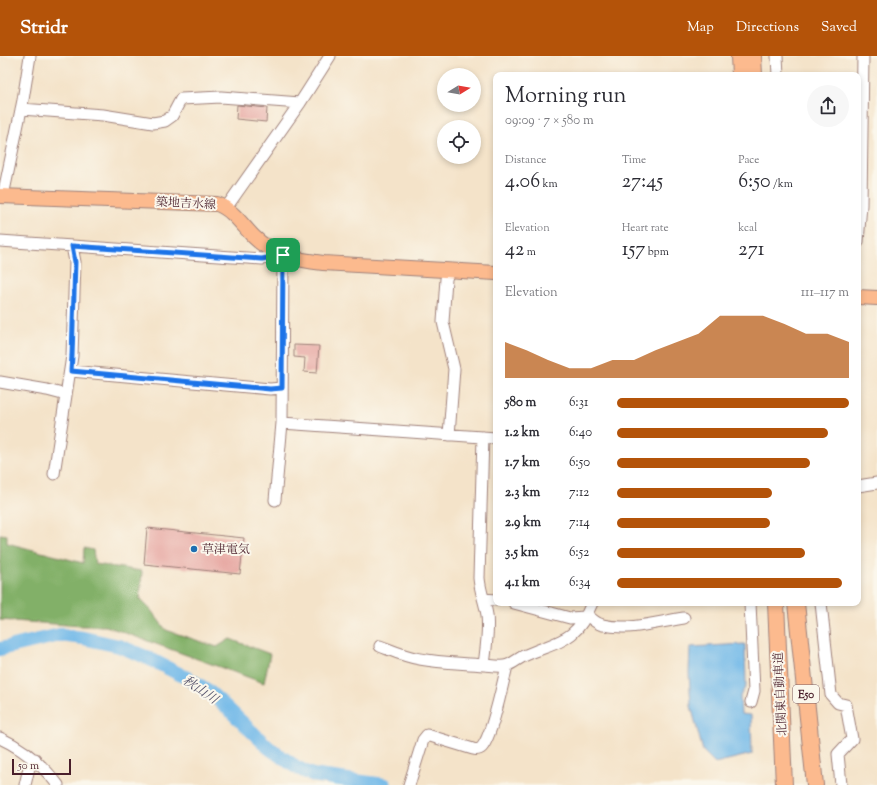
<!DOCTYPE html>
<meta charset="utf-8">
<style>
body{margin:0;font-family:"Sorts Mill Goudy","Noto Serif JP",serif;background:#f7f7f7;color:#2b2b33;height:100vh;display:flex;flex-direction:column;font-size:15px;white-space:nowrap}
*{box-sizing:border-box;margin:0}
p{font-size:13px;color:#7c7c81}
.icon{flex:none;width:22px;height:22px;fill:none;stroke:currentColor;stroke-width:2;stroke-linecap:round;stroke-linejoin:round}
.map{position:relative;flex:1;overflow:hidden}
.side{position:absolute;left:493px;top:16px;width:368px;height:534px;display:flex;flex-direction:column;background:#fff;border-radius:8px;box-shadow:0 2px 6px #0003}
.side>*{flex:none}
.needle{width:26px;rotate:79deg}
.buttons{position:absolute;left:437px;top:12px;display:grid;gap:8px}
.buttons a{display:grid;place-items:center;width:44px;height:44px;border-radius:50%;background:#fff;box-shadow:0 2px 6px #0003;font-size:20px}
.scale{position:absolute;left:12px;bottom:10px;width:59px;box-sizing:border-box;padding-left:4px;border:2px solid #4a1f2b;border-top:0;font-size:11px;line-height:14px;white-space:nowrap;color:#4a1f2b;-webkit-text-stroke:3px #fbf7ec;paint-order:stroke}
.pin{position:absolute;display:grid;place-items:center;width:34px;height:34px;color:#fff;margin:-17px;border-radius:8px;box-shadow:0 2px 6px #0006}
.round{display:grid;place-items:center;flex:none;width:42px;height:42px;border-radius:21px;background:#f7f7f7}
.summary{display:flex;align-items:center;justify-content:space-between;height:68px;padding:0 12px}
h1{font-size:22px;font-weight:600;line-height:30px}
.figures{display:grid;grid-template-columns:repeat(3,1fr);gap:6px;height:68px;padding:4px 12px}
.figures div{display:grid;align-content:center}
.figures b{font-size:20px;font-weight:600}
.figures small{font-size:11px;font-weight:400}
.figures p{font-size:11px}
.chart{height:112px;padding:8px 12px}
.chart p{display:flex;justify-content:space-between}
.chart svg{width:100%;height:72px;margin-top:4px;fill:#b45309;opacity:.7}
ul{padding:0 12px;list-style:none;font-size:13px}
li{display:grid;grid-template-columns:64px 48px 1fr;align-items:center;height:30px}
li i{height:10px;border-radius:5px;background:#b45309}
header{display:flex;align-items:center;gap:24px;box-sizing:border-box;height:56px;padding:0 20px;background:#b45309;color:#fff}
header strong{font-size:19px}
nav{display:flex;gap:22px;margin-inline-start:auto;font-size:14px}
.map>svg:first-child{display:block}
</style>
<header>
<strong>Stridr</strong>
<nav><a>Map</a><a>Directions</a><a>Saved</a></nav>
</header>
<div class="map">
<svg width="877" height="729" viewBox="0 0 877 729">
<rect width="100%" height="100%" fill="#fbf7ec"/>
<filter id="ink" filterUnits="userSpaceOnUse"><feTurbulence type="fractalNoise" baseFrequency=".025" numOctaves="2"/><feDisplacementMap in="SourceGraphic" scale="8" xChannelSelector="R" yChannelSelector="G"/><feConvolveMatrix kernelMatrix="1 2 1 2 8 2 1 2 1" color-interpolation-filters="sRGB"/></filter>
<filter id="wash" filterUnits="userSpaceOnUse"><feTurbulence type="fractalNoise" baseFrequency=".012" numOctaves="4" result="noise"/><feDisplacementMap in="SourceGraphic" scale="16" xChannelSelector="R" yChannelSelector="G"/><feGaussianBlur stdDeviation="0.9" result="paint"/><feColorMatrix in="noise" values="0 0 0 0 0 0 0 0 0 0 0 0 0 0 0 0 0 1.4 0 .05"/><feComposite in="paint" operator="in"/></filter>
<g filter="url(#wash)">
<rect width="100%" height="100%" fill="#f4e3c9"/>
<path fill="#82b068" stroke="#66684a" d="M 0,478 L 7,479 L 7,487 L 83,507 L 84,492 L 93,494 L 95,508 L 142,515 L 140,543 L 150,553 L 166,574 L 217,591 L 230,583 L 270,598 L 264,627 L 106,570 L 81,570 L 0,564 Z"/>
<path fill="#70b8e8" stroke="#5d6c8a" d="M 745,588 L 746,630 L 740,640 L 741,658 L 751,659 L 752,698 L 715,707 L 703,695 L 691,650 L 689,617 L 690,591 Z"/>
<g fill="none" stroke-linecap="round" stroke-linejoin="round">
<path stroke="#70b8e8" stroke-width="14" d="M 0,593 L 60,579 L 83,582 L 119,590 L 146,601 L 191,624 L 207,634 L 224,649 L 269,692 L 296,711 L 312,719 L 385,729"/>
</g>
<g id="blocks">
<path fill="#e7a7a2" d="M 237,49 L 267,52 L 266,66 L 236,63 Z
M 294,289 L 319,290 L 317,317 L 304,316 L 305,302 L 294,301 Z
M 147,472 L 244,482 L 240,518 L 144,508 Z"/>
</g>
</g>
<g filter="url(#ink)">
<use href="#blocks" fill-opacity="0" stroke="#9f817a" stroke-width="1"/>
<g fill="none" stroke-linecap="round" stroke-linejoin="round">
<defs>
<path id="minor" d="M 777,0 L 778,19
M 21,53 L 103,59 L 153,67 L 165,65 L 172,60 L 181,43 L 221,41 L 300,47
M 3,140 L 23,44 L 30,0
M 226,152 L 300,47 L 330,0
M 0,185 L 262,203 L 283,199 L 282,367 L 275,444
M 858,186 L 861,149 L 863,0
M 449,214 L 446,223 L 443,266 L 454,313 L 449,379
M 71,315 L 270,333 L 282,332
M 0,326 L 47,334 L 66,339
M 282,367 L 496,382
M 483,381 L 479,522 C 480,535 485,546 487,559 C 489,575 486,592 484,609
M 54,418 L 72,300 L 75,206 L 72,190
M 858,430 L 877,427
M 484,543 L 496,544
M 514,547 L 570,562 L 585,561
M 750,547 L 754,635 L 751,646
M 821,547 L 831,639 L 838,647 L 846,649 L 852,683 L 838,698 L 841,729
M 587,559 C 592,563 596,568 603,569 C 629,575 658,566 684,562
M 380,590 C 393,595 406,601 420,603 C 441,607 462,607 484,609 C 490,609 501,612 508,609 C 514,607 520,601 526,599 C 561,584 576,586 592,547
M 0,682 C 24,693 42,708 58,729
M 25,729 L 29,712 L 35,703
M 409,729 L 423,684 L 427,679 L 473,693 C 477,694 479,694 482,691 C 492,680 503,626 507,610"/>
<path id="major" d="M 0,140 L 217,148 C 232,153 243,170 254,181 C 272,199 298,204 323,207 L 496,217
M 858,241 L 877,242"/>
<path id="highway" d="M 739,0 L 740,19
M 753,0 L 754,19
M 776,547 L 784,729
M 796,547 L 815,729"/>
</defs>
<use href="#minor" stroke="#9f817a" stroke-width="13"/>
<use href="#major" stroke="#9f817a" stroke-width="16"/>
<use href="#highway" stroke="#9f817a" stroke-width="18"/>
<use href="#minor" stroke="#fff" stroke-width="11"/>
<use href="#major" stroke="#fcba8e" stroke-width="14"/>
<use href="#highway" stroke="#fcba8e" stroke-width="16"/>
</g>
</g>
<g fill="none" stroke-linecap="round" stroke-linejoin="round" filter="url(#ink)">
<defs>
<path id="route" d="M 72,190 L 262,203 L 283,199 L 282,332 L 270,333 L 71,315 L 72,300 L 75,206 Z"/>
</defs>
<use href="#route" stroke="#fff" stroke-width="8"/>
<use href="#route" stroke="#1a73e8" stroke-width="5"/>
</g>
<circle fill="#1f6fb2" stroke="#fbf7ec" stroke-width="1.5" cx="194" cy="493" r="4"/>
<g text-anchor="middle" stroke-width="4" stroke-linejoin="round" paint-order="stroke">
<rect fill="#fbf7ec" stroke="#7f6065" stroke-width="1" x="793" y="629" width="26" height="18" rx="3"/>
<g font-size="11" font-weight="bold" fill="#4a1f2b">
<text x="806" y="642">E50</text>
</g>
<g font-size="12" fill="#4a1f2b" stroke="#fbf7ec">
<text transform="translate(186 147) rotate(3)" y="4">築地吉水線</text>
<text transform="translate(780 638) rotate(-93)" y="4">北関東自動車道</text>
</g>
<g font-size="12" fill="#4a1f2b" stroke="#fbf7ec" text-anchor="start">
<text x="202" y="497">草津電気</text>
</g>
<g font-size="13" font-style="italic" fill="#57556d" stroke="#fbf7ec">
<text transform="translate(201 633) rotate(34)" y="5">秋山川</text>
</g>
</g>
</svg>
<div class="buttons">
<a><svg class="needle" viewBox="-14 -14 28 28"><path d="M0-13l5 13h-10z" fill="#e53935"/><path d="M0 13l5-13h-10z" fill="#7c7c81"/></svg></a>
<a><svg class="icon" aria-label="locate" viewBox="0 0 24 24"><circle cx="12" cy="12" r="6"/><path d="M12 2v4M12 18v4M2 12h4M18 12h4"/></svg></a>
</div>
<div class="scale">50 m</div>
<div class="pin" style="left:283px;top:199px;background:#1e9e55"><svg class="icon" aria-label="arrive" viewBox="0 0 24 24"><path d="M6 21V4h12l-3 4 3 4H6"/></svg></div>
<section class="side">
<div class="summary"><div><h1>Morning run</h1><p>09:09 · 7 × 580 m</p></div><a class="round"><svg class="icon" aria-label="share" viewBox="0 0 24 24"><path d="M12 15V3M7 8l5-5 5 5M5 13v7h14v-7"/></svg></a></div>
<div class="figures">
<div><p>Distance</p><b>4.06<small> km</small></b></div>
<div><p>Time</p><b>27:45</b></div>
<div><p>Pace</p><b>6:50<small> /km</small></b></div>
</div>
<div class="figures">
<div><p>Elevation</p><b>42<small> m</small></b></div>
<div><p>Heart rate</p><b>157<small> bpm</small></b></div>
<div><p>kcal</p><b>271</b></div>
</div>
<div class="chart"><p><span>Elevation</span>111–117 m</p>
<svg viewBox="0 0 160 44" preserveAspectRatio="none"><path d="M0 44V22L10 27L20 33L30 38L40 38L50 33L60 33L70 27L80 22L90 17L100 6L110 6L120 6L130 11L140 17L150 17L160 22V44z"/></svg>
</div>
<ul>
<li><b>580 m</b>6:31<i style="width:100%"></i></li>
<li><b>1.2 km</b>6:40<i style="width:91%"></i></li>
<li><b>1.7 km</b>6:50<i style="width:83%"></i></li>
<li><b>2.3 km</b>7:12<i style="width:67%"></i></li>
<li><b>2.9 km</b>7:14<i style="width:66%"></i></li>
<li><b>3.5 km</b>6:52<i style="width:81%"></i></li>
<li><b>4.1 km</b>6:34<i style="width:97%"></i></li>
</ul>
</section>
</div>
